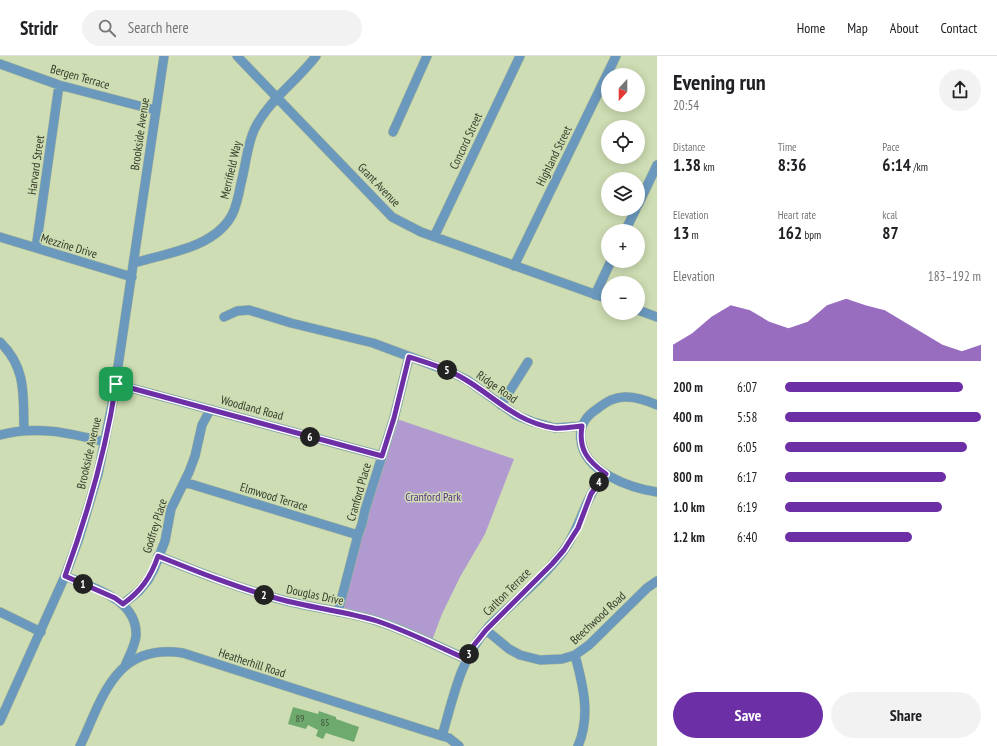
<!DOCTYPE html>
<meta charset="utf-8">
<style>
body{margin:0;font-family:"PT Sans Narrow",sans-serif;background:#f2f2f2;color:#202124;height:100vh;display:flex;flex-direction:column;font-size:15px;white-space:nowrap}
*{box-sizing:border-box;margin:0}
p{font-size:13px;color:#757577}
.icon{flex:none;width:22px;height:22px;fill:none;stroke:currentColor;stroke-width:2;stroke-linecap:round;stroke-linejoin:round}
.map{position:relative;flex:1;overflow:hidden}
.details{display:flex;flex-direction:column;background:#fff;width:340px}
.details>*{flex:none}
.needle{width:26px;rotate:201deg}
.fabs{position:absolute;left:601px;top:12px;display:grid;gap:8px}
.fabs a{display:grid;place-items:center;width:44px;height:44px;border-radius:50%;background:#fff;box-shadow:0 2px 10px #0003;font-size:20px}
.pin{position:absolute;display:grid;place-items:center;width:34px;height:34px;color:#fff;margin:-17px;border-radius:8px;box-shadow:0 2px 6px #0006}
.km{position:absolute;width:20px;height:20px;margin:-10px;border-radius:50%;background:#222;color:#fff;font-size:11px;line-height:20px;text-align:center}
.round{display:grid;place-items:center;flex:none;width:42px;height:42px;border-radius:21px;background:#f2f2f2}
.head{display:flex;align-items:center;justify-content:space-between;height:68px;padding:0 16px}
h1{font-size:22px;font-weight:600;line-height:30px}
.stats{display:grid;grid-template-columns:repeat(3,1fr);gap:6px;height:68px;padding:4px 16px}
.stats div{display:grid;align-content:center}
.stats b{font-size:17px;font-weight:600}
.stats small{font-size:11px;font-weight:400}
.stats p{font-size:11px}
.chart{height:112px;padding:8px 16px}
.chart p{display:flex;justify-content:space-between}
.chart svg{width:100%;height:72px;margin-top:4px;fill:#6d2fa5;opacity:.7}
.action{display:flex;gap:8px;margin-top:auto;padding:8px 16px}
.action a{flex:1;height:46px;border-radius:24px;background:#6d2fa5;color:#fff;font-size:16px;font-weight:600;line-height:46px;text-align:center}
.action a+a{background:#f2f2f2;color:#202124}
ul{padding:0 16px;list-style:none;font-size:13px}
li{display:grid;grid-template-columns:64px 48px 1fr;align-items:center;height:30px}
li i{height:10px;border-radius:5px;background:#6d2fa5}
header{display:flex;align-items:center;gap:24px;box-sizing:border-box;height:56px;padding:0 20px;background:#fff;border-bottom:1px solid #e0e0e0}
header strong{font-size:19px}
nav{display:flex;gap:22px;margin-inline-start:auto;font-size:14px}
.search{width:280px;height:36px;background:#f2f2f2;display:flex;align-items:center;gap:10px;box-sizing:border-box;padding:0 14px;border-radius:22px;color:#757577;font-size:15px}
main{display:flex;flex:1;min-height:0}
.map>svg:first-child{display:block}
</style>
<header>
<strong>Stridr</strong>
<div class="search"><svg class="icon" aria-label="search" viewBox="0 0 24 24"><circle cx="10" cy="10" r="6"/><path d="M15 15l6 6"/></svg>Search here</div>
<nav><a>Home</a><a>Map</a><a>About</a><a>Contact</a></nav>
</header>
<main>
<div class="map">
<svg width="657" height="690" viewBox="0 0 657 690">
<rect width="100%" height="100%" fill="#ceddb3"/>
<path fill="#b19acf" d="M 394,362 L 514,403 L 485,478 L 460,521 L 442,558 L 431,587 L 338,556 Z"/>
<path fill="#6ea96e" d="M 293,651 L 318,658 L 319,655 L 336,661 L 336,663 L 359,671 L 354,686 L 326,677 L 323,683 L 316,680 L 318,674 L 308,669 L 306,673 L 288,668 Z"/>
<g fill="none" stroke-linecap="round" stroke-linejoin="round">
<defs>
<path id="minor" d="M 237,0 L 392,161 L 421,176 L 608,243
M 0,8 L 59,29 L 155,54
M 393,76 L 427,0
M 638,149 L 657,109
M 625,175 L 636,153
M 0,181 L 132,221
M 434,181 L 520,0
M 36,192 L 59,29
M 134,207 C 167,197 214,192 232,159 C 237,149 239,138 241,127 C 246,109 247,88 255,72 C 270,43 297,25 316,0
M 514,210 L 616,0
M 595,239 L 611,205
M 638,254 L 657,261
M 224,261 L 237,255 L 249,254 L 291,267 L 373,287 L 451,316 L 467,324 L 516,359 L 533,366 L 555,372 L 582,370
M 0,286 C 27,312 23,340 24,374
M 116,328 L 382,400
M 501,349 L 528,306
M 657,349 C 648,345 637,341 627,341 C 615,340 606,346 597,353 C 586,360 579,371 581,384 C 584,416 630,432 657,436
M 0,379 C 36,369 70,377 105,386
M 184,426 L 358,479
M 158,500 C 198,516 238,532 279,543 C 311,552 345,555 377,565 C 408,575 437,590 466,603
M 65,520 C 93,532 138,543 136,580 C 135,590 129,600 125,610
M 123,548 L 139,535 L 148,524 L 154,513 L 165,485 L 171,453 L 189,416 L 195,400 L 202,369 L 210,354
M 0,556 L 41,576
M 338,556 L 358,479 L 362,468 L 365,454 L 394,362 L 409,301
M 486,574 L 509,593 L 520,599 L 540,604 L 562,603 L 575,599 L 589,589 L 647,532 L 657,525
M 575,599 C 583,629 591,660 578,690
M 0,665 L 65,520 L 79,482 L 98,418 L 113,344 L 164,0
M 442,680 C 453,643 460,604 486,574 C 492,566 500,560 507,553 C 527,534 548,516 564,494 C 578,475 581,457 592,437 C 596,430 601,424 606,418
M 80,690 C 103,641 115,587 183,597 L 442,680 L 449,682 L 459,690"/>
</defs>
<use href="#minor" stroke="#acb995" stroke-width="10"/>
<use href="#minor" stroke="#6b99be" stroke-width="9"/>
</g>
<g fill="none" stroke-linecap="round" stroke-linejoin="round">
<defs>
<path id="route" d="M 409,301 C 428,307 448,313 466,324 C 496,342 516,366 554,372 C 563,373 573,371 582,370 C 578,394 588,405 606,418 L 597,429 L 591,438 L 578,472 L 564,494 L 552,508 L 486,574 L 474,589 L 466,603 C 437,590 407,575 377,565 C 345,555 311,552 279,543 C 238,532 198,516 158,500 C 151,521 141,535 123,548 L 115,542 L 65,520 C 88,457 106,394 116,328 L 382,400 L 394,362 Z"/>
</defs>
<use href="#route" stroke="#fff" stroke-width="8"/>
<use href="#route" stroke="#6d2fa5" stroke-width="5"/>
</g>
<g text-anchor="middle" stroke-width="3" stroke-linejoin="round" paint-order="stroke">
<g font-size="10" fill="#43563b">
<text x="300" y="666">89</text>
<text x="325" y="670">85</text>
</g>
<g font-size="12" fill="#353b2a" stroke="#ceddb3">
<text transform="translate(80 21) rotate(16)" y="4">Bergen Terrace</text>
<text transform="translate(140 78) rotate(-82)" y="4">Brookside Avenue</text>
<text transform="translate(466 85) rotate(-65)" y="4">Concord Street</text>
<text transform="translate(554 100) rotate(-64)" y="4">Highland Street</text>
<text transform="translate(36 109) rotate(-82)" y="4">Harvard Street</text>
<text transform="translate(231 114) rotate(-77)" y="4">Merrifield Way</text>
<text transform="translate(379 129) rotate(46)" y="4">Grant Avenue</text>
<text transform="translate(69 190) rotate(17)" y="4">Mezzine Drive</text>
<text transform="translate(497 331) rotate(35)" y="4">Ridge Road</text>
<text transform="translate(252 352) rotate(15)" y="4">Woodland Road</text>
<text transform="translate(89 397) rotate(-77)" y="4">Brookside Avenue</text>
<text transform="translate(359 436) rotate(-74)" y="4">Cranford Place</text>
<text transform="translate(274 441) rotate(17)" y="4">Elmwood Terrace</text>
<text transform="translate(155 470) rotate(-73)" y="4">Godfrey Place</text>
<text transform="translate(507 536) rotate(-45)" y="4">Carlton Terrace</text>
<text transform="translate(315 539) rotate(12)" y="4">Douglas Drive</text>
<text transform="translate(598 562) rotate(-43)" y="4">Beechwood Road</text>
<text transform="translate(252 607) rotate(18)" y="4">Heatherhill Road</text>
</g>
<g font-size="12" fill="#5a3184" stroke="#ceddb3">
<text x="433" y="445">Cranford Park</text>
</g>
</g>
</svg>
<div class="fabs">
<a><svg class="needle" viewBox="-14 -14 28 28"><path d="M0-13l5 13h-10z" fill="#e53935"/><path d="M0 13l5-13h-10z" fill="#757577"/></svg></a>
<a><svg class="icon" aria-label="locate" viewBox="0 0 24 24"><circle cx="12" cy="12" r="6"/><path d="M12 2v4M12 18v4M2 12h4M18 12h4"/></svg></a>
<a><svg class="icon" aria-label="layers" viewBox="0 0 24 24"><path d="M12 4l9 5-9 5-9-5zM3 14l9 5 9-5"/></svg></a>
<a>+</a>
<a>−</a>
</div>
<div class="pin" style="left:116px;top:328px;background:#1e9e55"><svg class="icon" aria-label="arrive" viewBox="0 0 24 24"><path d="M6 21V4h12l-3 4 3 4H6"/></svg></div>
<b class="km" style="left:83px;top:528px">1</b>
<b class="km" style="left:264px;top:539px">2</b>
<b class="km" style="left:469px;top:598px">3</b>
<b class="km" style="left:599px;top:426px">4</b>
<b class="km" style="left:447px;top:314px">5</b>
<b class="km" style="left:310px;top:381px">6</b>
</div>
<section class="details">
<div class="head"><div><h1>Evening run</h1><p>20:54</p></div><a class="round"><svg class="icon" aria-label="share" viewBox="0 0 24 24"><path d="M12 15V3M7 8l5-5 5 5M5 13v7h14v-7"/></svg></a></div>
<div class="stats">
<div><p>Distance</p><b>1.38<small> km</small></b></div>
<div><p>Time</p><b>8:36</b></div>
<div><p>Pace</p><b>6:14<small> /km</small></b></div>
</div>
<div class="stats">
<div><p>Elevation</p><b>13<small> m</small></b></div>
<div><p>Heart rate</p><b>162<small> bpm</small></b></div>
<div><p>kcal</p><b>87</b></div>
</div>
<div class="chart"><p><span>Elevation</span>183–192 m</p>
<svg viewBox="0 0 160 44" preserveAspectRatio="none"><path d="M0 44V34L10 27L20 17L30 10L40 13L50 20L60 24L70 20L80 10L90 6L100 10L110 13L120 20L130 27L140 34L150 38L160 34V44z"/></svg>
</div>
<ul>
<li><b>200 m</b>6:07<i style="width:91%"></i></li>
<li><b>400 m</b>5:58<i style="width:100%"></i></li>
<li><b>600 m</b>6:05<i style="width:93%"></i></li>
<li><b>800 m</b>6:17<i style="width:82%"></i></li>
<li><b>1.0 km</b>6:19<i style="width:80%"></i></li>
<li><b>1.2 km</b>6:40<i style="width:65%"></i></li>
</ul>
<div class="action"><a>Save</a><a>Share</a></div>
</section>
</main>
